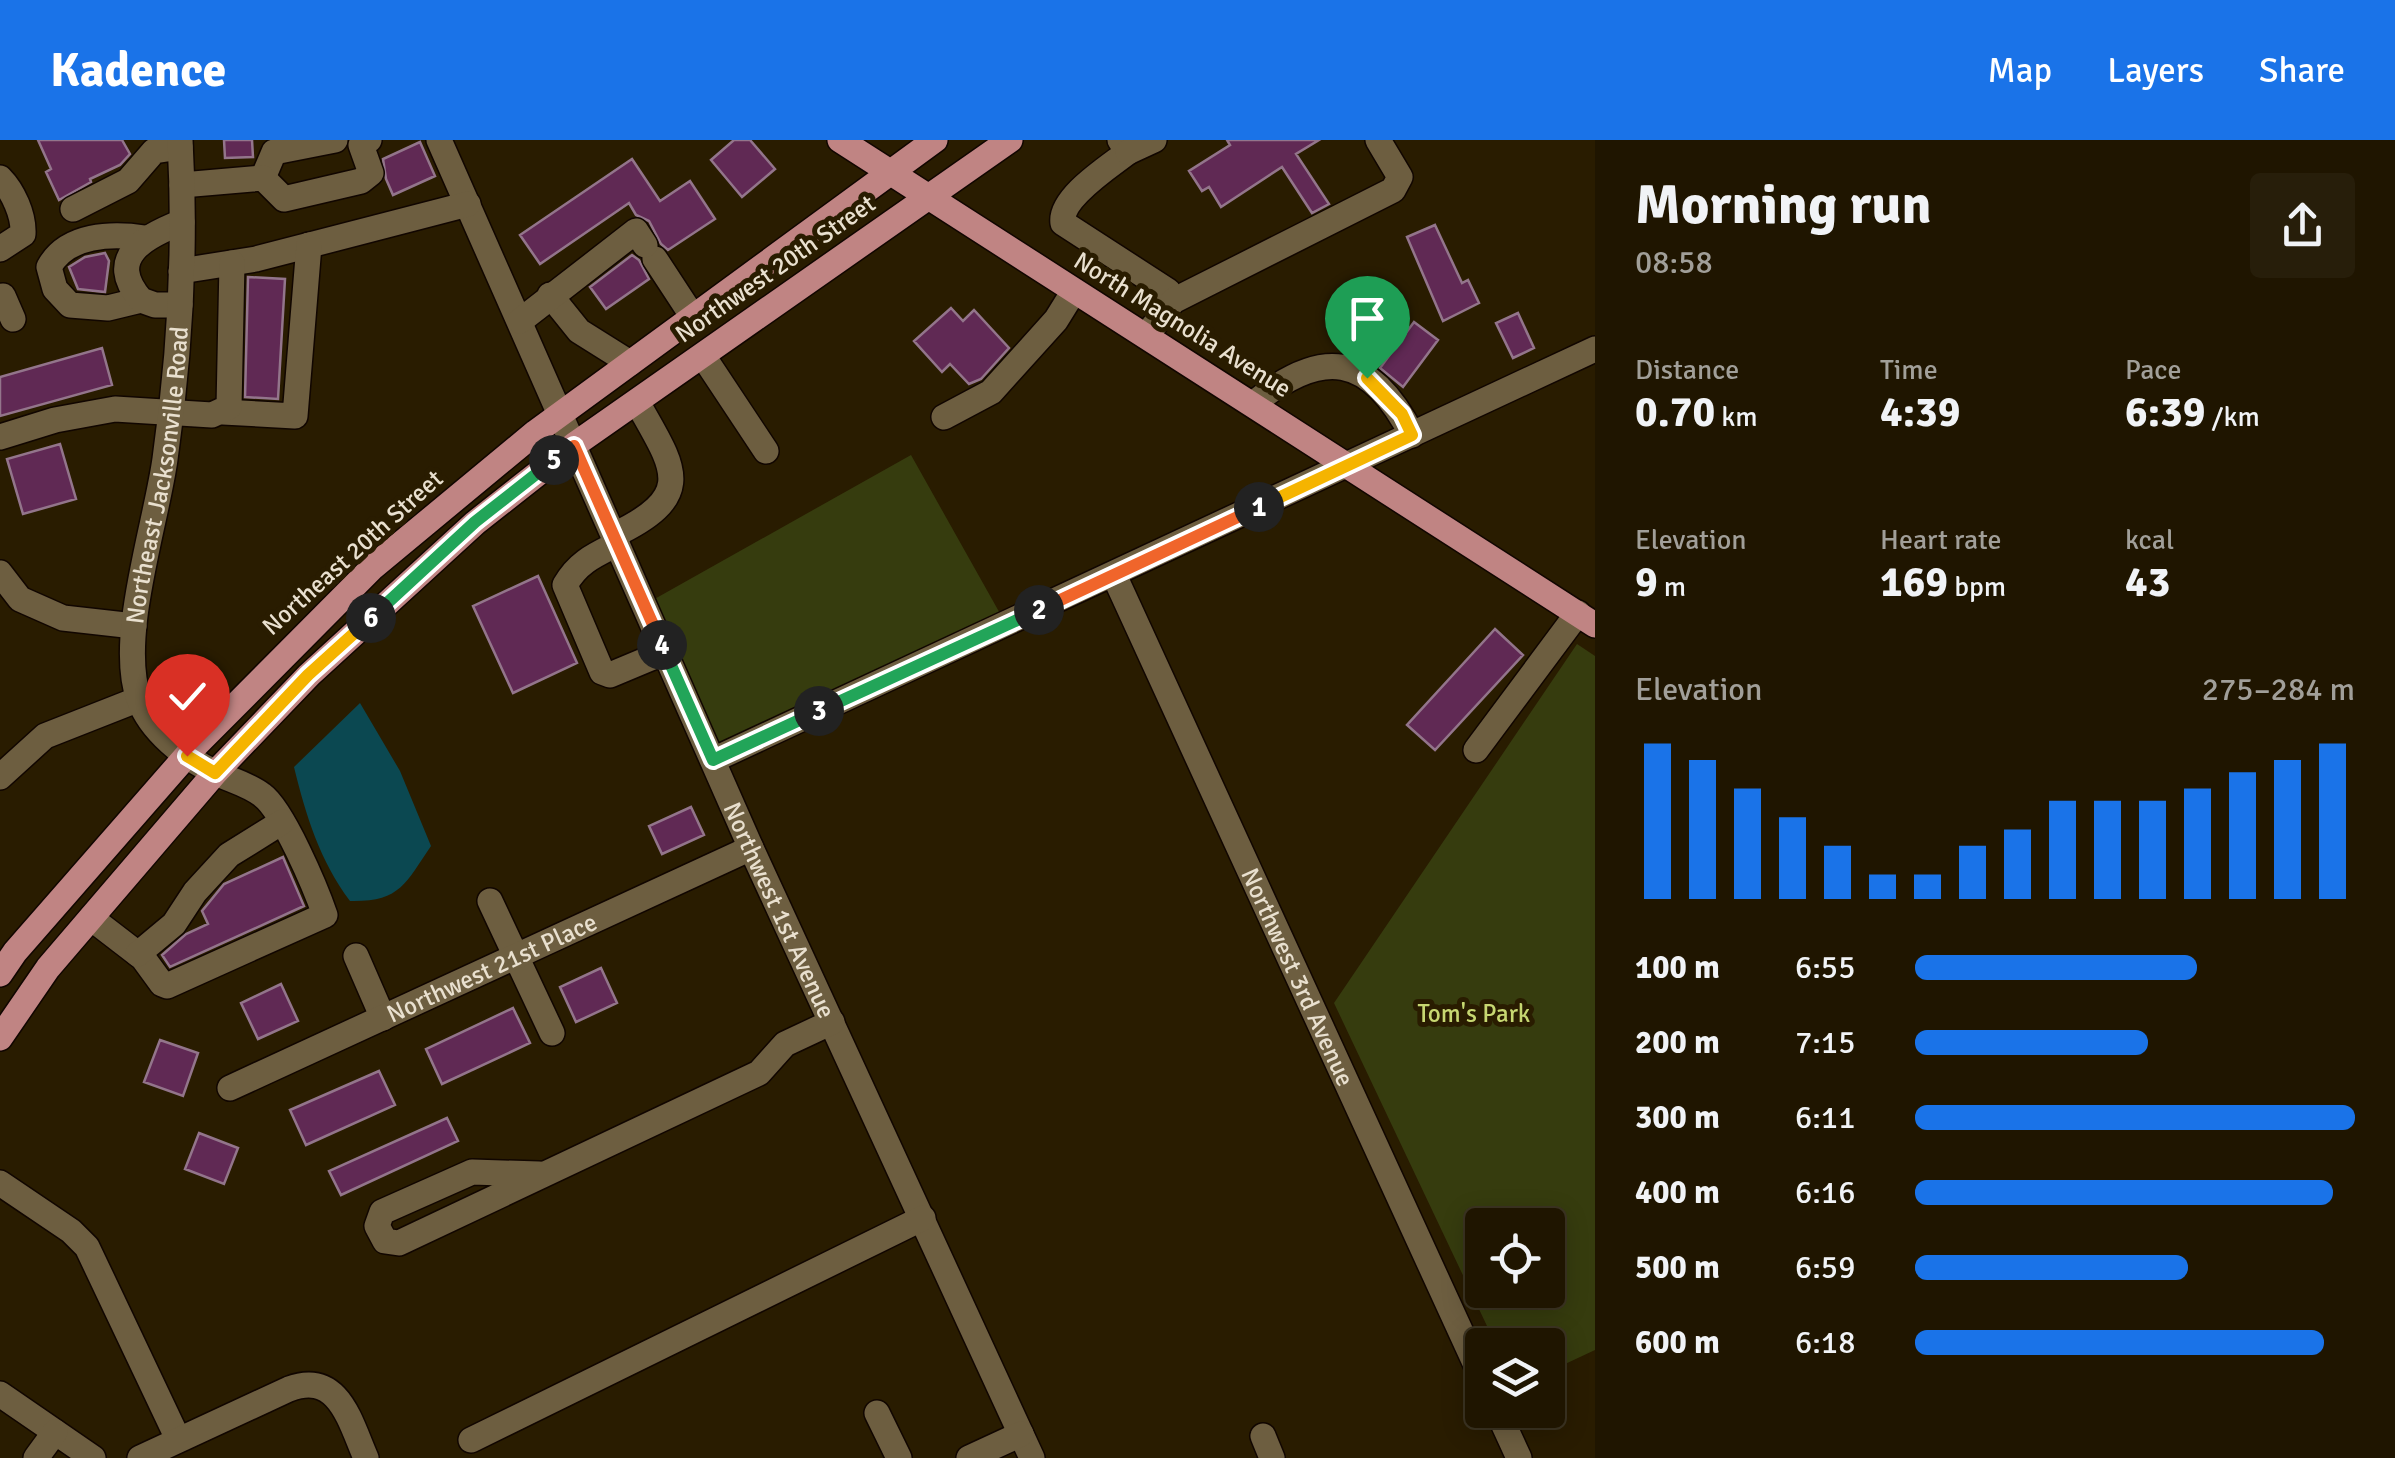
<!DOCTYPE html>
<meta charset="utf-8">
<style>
body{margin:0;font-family:Signika,sans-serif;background:#271e0a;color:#f1f3f6;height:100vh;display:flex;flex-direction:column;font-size:38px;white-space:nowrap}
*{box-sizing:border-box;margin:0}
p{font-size:32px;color:#a19f99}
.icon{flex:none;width:55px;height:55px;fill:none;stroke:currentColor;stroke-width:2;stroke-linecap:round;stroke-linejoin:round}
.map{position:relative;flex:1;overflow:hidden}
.side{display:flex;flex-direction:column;background:#1f1500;width:800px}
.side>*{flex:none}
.fabs{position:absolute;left:1465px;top:1068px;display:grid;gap:20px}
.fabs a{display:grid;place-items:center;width:100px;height:100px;border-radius:10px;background:#1f1500;box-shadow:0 5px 25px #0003,0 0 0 2px #3c3422;font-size:50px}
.pin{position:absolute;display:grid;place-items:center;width:85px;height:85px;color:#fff;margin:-102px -42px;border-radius:50% 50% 50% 0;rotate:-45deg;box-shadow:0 0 10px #0007}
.pin .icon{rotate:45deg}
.km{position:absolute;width:50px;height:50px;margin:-25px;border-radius:50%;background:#222;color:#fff;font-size:28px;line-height:50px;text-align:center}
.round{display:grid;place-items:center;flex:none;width:105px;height:105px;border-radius:10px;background:#271e0a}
.headline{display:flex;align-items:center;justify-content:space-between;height:170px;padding:0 40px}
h1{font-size:55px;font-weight:700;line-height:75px}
.figures{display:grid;grid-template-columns:repeat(3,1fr);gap:15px;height:170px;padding:10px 40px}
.figures div{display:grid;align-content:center}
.figures b{font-size:42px;font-weight:700}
.figures small{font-size:28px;font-weight:400}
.figures p{font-size:28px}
.chart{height:280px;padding:20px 40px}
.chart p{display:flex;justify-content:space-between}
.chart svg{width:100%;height:180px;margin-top:10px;stroke:#1a73e8;stroke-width:6}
ul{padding:0 40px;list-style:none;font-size:32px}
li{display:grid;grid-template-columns:160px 120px 1fr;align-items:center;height:75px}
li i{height:25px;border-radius:12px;background:#1a73e8}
header{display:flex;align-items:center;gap:60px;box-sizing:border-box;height:140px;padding:0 50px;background:#1a73e8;color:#fff}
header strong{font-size:48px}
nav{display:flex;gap:55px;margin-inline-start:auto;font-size:35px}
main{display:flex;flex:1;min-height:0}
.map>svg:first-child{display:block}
</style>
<header>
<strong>Kadence</strong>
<nav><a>Map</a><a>Layers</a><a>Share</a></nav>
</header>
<main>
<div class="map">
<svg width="1595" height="1318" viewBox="0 0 1595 1318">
<rect width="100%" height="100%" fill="#291c00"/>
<path fill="#363c0e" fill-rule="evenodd" d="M 911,315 L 1002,477 L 717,608 L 651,461 Z
M 1577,504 L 1595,516 L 1595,1210 L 1548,1232 L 1548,1205 L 1496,1205 L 1334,863 ZM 1548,1085 L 1548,1150 L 1482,1150 L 1482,1085 Z"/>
<path fill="#0b4851" d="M 360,563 L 400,631 L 431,706 C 405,744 400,762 350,761 C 320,721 306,676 294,627 Z"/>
<path fill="#602954" stroke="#93758b" stroke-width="2.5" d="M 38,0 L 122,0 L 130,14 L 120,25 L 90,39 L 91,42 L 59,60 L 46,32 L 51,29 Z
M 224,0 L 252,0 L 253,17 L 225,18 Z
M 734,0 L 750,0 L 775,29 L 742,57 L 711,20 Z
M 1227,0 L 1319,0 L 1296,14 L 1329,64 L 1312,73 L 1282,27 L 1221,67 L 1209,47 L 1202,51 L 1189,31 L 1230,5 Z
M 420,2 L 435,36 L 393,55 L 386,39 L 383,19 Z
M 632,19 L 660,61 L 690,41 L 715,79 L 668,110 L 661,104 L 649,81 L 636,75 L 629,63 L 540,124 L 520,95 Z
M 1435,85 L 1462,143 L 1468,140 L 1479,163 L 1443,181 L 1407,97 Z
M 105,113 L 109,121 L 105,152 L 78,149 L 69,127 L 85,117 Z
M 632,115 L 639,120 L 649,139 L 606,169 L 590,147 Z
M 248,137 L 285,139 L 278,259 L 245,257 Z
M 951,168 L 963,181 L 974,170 L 1009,208 L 981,239 L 969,244 L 950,224 L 942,232 L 914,201 Z
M 1518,173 L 1534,208 L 1513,218 L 1496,183 Z
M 1414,182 L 1438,200 L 1403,247 L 1380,228 Z
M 102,208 L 112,245 L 0,276 L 0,237 Z
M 60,304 L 76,359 L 23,374 L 7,319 Z
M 538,436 L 577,523 L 513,553 L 473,466 Z
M 1495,489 L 1523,515 L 1435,610 L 1407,585 Z
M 691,667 L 704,695 L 662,714 L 649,686 Z
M 283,717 L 304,766 L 170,827 L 162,815 L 186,794 L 208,784 L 202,771 L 224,744 Z
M 601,828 L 617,863 L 576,882 L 560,847 Z
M 281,844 L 298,881 L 258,899 L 241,863 Z
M 513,868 L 530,903 L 442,944 L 426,909 Z
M 160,900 L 198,913 L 183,956 L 144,942 Z
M 379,931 L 395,965 L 306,1005 L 290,970 Z
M 447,978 L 458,1001 L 341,1055 L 329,1031 Z
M 199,993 L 238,1008 L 224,1044 L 185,1029 Z"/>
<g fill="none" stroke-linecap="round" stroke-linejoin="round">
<defs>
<g id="minor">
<path id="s1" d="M 439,0 L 751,708 L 1032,1318"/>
<path d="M 1120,0 L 1128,12 C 1109,27 1059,58 1063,83 L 1168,151 L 1173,161"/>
<path d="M 1128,12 L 1154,0"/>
<path d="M 0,38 C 13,51 24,75 23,94 L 0,109"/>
<path d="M 263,38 L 274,12 L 335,0"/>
<path d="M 182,45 L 263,38 L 284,59 L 361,41 L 371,33 L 361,5 L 369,0"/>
<path d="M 73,69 L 128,41 L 154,11 L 180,7"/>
<path d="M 655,119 L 693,177"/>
<path d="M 181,131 L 256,119 L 468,64"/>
<path d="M 550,155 L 579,191 L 630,223"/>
<path d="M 0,157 L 3,156 L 13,179"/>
<path d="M 141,160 L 108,168 L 70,165 L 55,149 L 49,127 C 67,94 112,93 145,98"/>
<path d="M 180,165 L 155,165 L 141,160 C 104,117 146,96 182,82"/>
<path d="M 520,181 L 636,91 L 645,105"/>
<path d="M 1146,196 L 1173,161 L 1393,50 L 1400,37 L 1378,0"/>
<path d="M 703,216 L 766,311"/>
<path d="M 1253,264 C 1322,207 1370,213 1412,295"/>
<path d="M 223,272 L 295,276 L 309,105"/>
<path d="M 944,277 L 991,252 L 1056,180 L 1074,151"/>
<path d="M 0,297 L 55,280 L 115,269 L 212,275 L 229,267 L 232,123"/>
<path d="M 614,395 C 698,355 674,328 637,262"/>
<path d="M 617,404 C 595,415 578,422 565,445 L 602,532 L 610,535 L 665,512"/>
<path d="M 0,433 L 20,459 L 63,478 L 134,486"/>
<path id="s2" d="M 1114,435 L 1482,1238"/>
<path d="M 1476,610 L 1578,473"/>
<path d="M 713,620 L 1595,209"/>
<path d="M 0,637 L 45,596 L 139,559"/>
<path d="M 490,761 L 552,893"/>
<path id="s3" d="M 91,778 L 143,818 L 162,844 L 167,846 L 325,775 C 316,749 283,670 262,655 C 248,644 230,640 214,632 C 185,618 150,591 139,559 C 117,499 156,385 165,319 C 180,214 186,106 180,0"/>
<path d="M 138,814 L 174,784 L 195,752 L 229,715 L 282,682"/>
<path d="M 356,816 L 383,878"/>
<path id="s4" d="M 230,948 L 751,708"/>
<path d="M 539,1034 L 472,1032 L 382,1072 L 377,1086 L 385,1101 L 399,1103 L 759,933 L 785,904 L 832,882"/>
<path d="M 0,1043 L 71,1091 L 87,1107 L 178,1299"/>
<path d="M 0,1254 L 93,1318"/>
<path d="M 1497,1270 L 1519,1318"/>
<path d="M 877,1273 L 899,1318"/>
<path d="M 1263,1296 L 1272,1318"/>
<path d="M 471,1300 L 923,1078"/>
<path d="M 36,1318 L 55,1292"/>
<path d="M 140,1318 L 289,1249 C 339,1230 350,1282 366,1318"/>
<path d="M 969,1318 L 1021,1294"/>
</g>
<path id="major" d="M 840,0 L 1595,485
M 0,834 L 15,812 L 195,606 L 373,427 L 536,292 L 935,0
M 0,898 L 48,828 L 215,633 L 309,535 L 475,383 L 574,305 L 1010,0"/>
</defs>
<use href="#minor" stroke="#110600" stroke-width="28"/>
<use href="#major" stroke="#110600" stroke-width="28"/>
<use href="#minor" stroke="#6d5e40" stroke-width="25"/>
<use href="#major" stroke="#c08483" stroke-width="25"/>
</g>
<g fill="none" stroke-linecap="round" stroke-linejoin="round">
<defs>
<path id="split-1" d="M 1259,367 L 1412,295 L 1402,274 L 1367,238"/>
<path id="split-2" d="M 1039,470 L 1259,367"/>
<path id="split-3" d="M 819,571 L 1039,470"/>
<path id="split-4" d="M 662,505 L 713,620 L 819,571"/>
<path id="split-5" d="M 554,320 L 574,306 L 662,505"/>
<path id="split-6" d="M 371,478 L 475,382 L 554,320"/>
<path id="split-7" d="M 187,616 L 215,633 L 308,535 L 371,478"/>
</defs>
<use href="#split-1" stroke="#fff" stroke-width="20"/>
<use href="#split-2" stroke="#fff" stroke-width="20"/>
<use href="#split-3" stroke="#fff" stroke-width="20"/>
<use href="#split-4" stroke="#fff" stroke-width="20"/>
<use href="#split-5" stroke="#fff" stroke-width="20"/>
<use href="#split-6" stroke="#fff" stroke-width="20"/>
<use href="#split-7" stroke="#fff" stroke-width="20"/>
<use href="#split-1" stroke="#f5b400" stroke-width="12"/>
<use href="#split-2" stroke="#f0652b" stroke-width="12"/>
<use href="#split-3" stroke="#22a559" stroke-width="12"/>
<use href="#split-4" stroke="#22a559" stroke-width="12"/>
<use href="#split-5" stroke="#f0652b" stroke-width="12"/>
<use href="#split-6" stroke="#22a559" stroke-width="12"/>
<use href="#split-7" stroke="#f5b400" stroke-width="12"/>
</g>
<g text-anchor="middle" stroke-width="10" stroke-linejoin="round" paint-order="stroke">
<g font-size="25" fill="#e9e0cf" stroke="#291c00">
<text transform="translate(775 128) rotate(-35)" y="9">Northwest 20th Street</text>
<text transform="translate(1183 184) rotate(32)" y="9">North Magnolia Avenue</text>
<text dy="9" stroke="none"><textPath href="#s3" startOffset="800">Northeast Jacksonville Road</textPath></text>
<text transform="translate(352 412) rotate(-42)" y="9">Northeast 20th Street</text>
<text dy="9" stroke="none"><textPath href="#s1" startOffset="842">Northwest 1st Avenue</textPath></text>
<text dy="9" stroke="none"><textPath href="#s4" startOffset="288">Northwest 21st Place</textPath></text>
<text dy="9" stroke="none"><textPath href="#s2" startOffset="442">Northwest 3rd Avenue</textPath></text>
</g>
<g font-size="25" fill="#c7d771" stroke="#291c00">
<text x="1474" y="882">Tom's Park</text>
</g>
</g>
</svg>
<div class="fabs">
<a><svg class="icon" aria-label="locate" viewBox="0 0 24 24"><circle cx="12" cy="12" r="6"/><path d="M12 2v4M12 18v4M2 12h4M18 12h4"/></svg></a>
<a><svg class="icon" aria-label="layers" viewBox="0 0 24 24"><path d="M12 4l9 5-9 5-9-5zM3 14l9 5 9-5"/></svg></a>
</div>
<div class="pin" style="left:1367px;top:238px;background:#1e9e55"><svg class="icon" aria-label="arrive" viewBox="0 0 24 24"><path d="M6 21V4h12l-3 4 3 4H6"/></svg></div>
<div class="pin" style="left:187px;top:616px;background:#d93025"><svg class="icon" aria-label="check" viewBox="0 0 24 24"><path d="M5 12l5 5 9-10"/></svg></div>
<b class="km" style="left:1259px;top:367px">1</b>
<b class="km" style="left:1039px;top:470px">2</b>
<b class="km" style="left:819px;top:571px">3</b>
<b class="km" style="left:662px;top:505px">4</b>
<b class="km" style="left:554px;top:320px">5</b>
<b class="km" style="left:371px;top:478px">6</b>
</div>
<section class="side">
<div class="headline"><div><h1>Morning run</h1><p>08:58</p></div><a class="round"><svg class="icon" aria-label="share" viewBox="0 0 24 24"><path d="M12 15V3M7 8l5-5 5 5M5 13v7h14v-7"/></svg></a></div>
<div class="figures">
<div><p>Distance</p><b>0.70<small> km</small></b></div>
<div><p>Time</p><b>4:39</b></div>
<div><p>Pace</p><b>6:39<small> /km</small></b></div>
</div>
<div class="figures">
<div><p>Elevation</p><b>9<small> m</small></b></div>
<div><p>Heart rate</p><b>169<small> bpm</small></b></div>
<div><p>kcal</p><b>43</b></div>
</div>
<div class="chart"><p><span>Elevation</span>275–284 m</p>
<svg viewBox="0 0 160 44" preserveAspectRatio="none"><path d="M5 44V6M15 44V10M25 44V17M35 44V24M45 44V31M55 44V38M65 44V38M75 44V31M85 44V27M95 44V20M105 44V20M115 44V20M125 44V17M135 44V13M145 44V10M155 44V6"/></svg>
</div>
<ul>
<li><b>100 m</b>6:55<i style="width:64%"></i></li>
<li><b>200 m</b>7:15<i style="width:53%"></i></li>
<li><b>300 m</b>6:11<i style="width:100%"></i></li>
<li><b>400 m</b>6:16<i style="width:95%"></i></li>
<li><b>500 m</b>6:59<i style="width:62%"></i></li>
<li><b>600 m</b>6:18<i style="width:93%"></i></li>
</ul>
</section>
</main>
